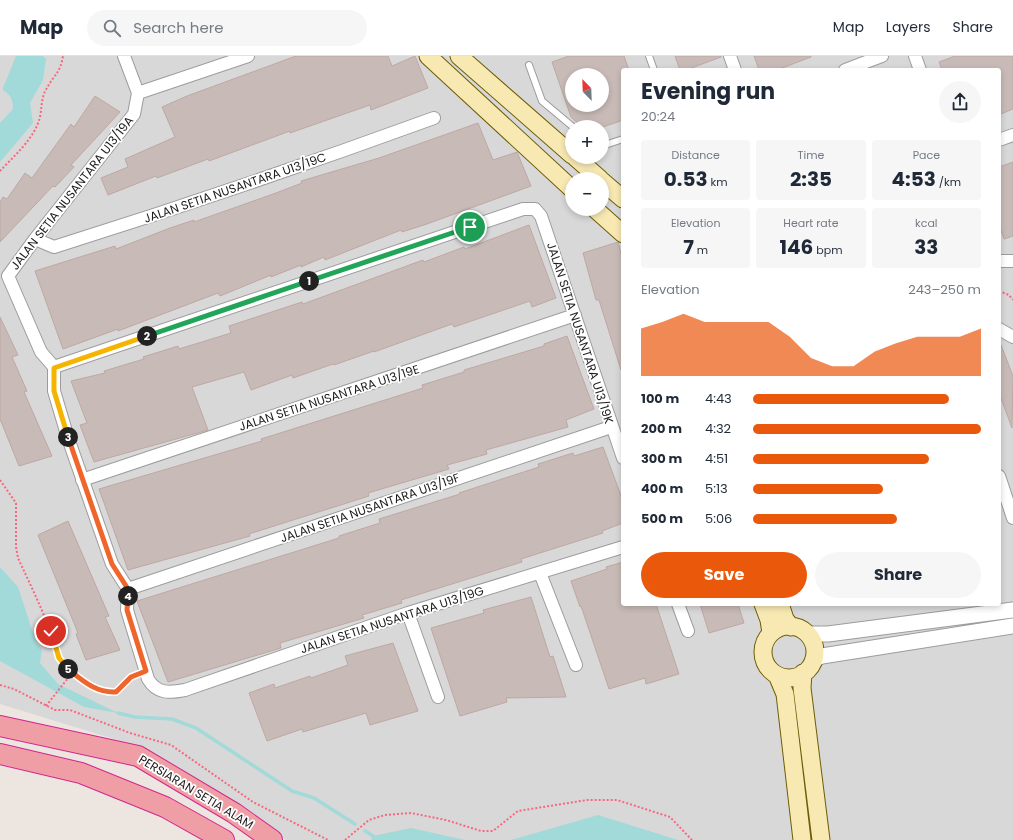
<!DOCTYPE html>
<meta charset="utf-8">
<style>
body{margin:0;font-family:Poppins,sans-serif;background:#f6f6f7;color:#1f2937;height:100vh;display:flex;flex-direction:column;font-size:15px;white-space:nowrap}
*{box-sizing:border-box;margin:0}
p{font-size:13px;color:#747a83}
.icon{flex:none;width:22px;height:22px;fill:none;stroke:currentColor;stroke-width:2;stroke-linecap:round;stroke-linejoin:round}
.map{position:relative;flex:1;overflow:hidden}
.drawer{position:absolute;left:621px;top:12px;width:380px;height:538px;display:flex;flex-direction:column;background:#fff;border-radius:4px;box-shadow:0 2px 6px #0003}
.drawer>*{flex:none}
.needle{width:26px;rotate:337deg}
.controls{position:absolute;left:565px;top:12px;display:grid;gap:8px}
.controls a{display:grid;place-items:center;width:44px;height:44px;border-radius:50%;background:#fff;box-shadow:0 2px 6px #0003;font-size:20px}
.pin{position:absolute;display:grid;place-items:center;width:34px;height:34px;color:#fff;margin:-17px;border:2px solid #fff;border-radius:50%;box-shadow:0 1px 4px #0007}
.km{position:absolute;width:20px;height:20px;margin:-10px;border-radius:50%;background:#222;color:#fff;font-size:11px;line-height:20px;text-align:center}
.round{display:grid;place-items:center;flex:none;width:42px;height:42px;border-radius:21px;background:#f6f6f7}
.overview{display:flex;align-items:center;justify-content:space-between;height:68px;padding:0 20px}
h1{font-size:22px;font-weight:700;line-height:30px}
.figures{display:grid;grid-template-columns:repeat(3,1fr);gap:6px;height:68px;padding:4px 20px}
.figures div{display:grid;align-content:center;border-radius:4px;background:#f6f6f7;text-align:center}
.figures b{font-size:20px;font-weight:700}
.figures small{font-size:11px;font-weight:400}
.figures p{font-size:11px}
.chart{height:112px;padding:8px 20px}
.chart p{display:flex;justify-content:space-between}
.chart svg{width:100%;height:72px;margin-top:4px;fill:#ea580c;opacity:.7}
.button{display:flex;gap:8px;margin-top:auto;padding:8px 20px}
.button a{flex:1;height:46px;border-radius:24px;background:#ea580c;color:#fff;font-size:16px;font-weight:700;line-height:46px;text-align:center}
.button a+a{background:#f6f6f7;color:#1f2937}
ul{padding:0 20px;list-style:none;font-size:13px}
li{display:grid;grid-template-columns:64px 48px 1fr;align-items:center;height:30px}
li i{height:10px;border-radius:5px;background:#ea580c}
header{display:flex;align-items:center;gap:24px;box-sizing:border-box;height:56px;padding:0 20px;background:#fff;border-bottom:1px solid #e0e1e3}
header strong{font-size:19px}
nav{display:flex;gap:22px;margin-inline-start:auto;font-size:14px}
.search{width:280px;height:36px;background:#f6f6f7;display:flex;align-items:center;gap:10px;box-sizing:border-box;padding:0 14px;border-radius:22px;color:#747a83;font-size:15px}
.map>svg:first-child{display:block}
</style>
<header>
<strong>Map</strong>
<div class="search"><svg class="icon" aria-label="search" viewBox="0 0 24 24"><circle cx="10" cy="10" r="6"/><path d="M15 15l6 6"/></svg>Search here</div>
<nav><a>Map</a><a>Layers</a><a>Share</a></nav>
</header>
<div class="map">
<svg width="1013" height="784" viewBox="0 0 1013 784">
<rect width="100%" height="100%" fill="#ede5e0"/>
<path fill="#d9d8d8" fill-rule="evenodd" d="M 0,0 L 1013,0 L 1013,784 L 286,784 L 239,749 L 140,691 L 0,648 ZM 623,14 L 999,14 L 999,548 L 623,548 ZM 572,19 L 602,19 L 602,49 L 572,49 ZM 572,71 L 602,71 L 602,101 L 572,101 ZM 572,123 L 602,123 L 602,153 L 572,153 Z"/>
<path fill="#a1dad8" d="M 16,0 L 43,0 L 46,3 L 43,24 L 30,47 L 33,67 L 0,106 L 0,67 L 13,53 C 13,44 11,39 3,34 L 3,32 Z
M 0,511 L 18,531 L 36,586 L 42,593 L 40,607 L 58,628 L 118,657 L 84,651 L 0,605 Z
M 598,759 L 678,784 L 511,784 Z
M 411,772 L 465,784 L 371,784 L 373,780 Z"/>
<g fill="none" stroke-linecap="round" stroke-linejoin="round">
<path stroke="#a1dad8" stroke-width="3.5" d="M 118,657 L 135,661 L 172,663 L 196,672 L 292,735 L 314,742 L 355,768
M 365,775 L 373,780"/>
</g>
<path fill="#c8bab7" stroke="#bea8a3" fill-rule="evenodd" d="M 296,0 L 388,0 L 392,10 L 415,0 L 428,32 L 371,54 L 370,49 L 290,77 L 290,75 L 209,105 L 208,103 L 157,122 L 156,120 L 108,139 L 101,122 L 128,111 L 125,103 L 175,81 L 162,51 L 187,40 Z
M 569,0 L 624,0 L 629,14 L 623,14 L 623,64 L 603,71 L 582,71 L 571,61 L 552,6 ZM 572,19 L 602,19 L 602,49 L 572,49 Z
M 675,0 L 721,0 L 721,1 L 686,14 L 680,14 Z
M 754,0 L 811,0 L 811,1 L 777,14 L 759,14 Z
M 955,0 L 1013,0 L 1013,53 L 1001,58 L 999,52 L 999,14 L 942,14 L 939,6 Z
M 95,40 L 120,56 L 71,109 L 74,111 L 55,131 L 53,130 L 0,186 L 0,146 L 3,141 L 7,143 L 25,117 L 32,122 L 71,68 L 74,71 Z
M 478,67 L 493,104 L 517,96 L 531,130 L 427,168 L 402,176 L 401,174 L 325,204 L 324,201 L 301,211 L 301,209 L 271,221 L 271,219 L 220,240 L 218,237 L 118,275 L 118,273 L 63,293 L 35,215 L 115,190 L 116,193 L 170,172 L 194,164 L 194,166 L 276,137 L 302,127 L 301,125 L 379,102 Z
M 1013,106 L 1013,180 L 1004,183 L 999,169 L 999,111 Z
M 529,169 L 556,242 L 532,251 L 530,245 L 454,271 L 452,268 L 374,296 L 374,295 L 334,309 L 333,308 L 293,322 L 292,319 L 251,334 L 244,316 L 192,331 L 208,374 L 94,406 L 80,369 L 87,367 L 71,325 L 105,317 L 104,315 L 144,303 L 143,301 L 178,290 L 179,293 L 231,277 L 229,270 L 302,246 L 303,248 L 423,204 L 424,206 L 464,191 L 465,193 Z
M 618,186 L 623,205 L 623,314 L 621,314 L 599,244 L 596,244 L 583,197 Z
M 0,261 L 18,299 L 12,301 L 27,335 L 24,336 L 52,400 L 19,410 L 0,363 Z
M 567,280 L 594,353 L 566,364 L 568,371 L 486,394 L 487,398 L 447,409 L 449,413 L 368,437 L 369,440 L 249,478 L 250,480 L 128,514 L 99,433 L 262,385 L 261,383 L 423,332 L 422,329 L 464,316 L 464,314 L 544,290 L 544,288 Z
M 999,284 L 1013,320 L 1012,372 L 999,337 Z
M 603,391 L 623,445 L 623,467 L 602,475 L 603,477 L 521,503 L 522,506 L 401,544 L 402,547 L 362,559 L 364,562 L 280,587 L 281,592 L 168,626 L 137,545 L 339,482 L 339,480 L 380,467 L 379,463 L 460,438 L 459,437 L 539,411 L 538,408 L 573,397 L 574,400 Z
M 68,465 L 109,560 L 105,561 L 120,594 L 86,604 L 76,578 L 78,577 L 38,479 Z
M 623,506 L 623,548 L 656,548 L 679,618 L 646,628 L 645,622 L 609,633 L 581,550 L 580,551 L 571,525 L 607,513 L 606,511 Z
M 531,541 L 550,601 L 553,600 L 566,641 L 506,642 L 507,646 L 460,660 L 431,572 L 484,557 L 483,554 Z
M 700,548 L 738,548 L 744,567 L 709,577 Z
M 393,587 L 418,655 L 370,669 L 366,657 L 303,676 L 302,673 L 267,685 L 249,637 L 274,628 L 275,632 L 310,620 L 311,622 L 348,609 L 345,600 Z"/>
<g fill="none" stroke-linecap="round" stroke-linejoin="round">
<defs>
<path id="service" d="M 649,0 L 654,14
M 529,9 L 542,45 L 573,71
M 602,90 L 623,83"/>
<path id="minor" d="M 124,0 L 138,37 L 134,58 L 35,183 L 8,220 L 41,296 L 54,311 L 54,335 L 68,382 L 112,508 L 128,533 L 127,554 L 148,623 C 157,638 169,637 185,634 L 408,557 L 623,491
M 730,0 L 735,14
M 915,0 L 920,14
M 845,14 L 882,0
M 138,37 L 248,0
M 999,84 L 1013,79
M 35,183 L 54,191 C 181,151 308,108 434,62
M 999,205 L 1013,205
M 999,273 L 1013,281
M 54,311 L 523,153 L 535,153 L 541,160 L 623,402
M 999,420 L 1013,462
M 82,424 L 575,259
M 540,517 L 576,609
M 128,533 L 611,371
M 678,548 L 688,575
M 408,557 L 438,641"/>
<path id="tertiary" d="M 807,578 L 828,578 L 1013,554
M 813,604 L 822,600 L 1013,570"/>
<path id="secondary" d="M 428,0 L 572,133
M 459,0 L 572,99
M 575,101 L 600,123
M 602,125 L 623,143
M 595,153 L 623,178
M 763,548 L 769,564 L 771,577
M 780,548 L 785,563 L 791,571
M763 596a26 26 0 1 1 52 0a26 26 0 1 1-52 0Z
M 803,617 L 802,632 L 821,784
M 777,619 L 785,638 L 802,784"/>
<path id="trunk" d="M 0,670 L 138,700 L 234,757 L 272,784
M 0,698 L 81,717 L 165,751 L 224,784"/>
</defs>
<use href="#service" stroke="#9c9c9c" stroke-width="8"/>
<use href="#minor" stroke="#9c9c9c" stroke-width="14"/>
<use href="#tertiary" stroke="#9c9c9c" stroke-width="17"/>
<use href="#secondary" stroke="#6e5d06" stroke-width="19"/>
<use href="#trunk" stroke="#d2268f" stroke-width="22"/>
<path stroke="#f7677f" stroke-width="2" stroke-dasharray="2 2" stroke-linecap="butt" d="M 0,115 C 14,100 35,82 40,61 C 42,51 41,41 47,32 C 55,17 60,18 63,0
M 999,235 L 1009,239 L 1013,244
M 0,424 L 16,447 L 16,491 L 18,502 C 29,526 41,550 50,575 C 54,584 54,596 60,604 C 71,621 94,637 116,636 L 131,621 L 135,619
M 0,629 L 14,633 L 55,654 L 70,654 L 130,677 L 171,689 L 253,746 L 328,784
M 46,650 L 72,617
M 345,784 L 369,764 L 385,759 L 411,757 L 446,764 L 481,775 L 493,775 L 518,755 L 587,744 L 617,744 L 670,761 L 692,784"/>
<use href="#service" stroke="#fff" stroke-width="6"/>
<use href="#minor" stroke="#fff" stroke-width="12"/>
<use href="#tertiary" stroke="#fff" stroke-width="15"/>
<use href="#secondary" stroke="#f8e9b3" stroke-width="17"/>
<use href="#trunk" stroke="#ef9ea5" stroke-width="20"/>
</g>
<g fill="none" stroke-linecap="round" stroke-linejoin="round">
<defs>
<path id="split-1" d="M 309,225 L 470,171"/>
<path id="split-2" d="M 147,280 L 309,225"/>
<path id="split-3" d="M 68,381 L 54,335 L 54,312 L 147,280"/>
<path id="split-4" d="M 68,381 L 112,508 L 128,533 L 128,540"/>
<path id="split-5" d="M 68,613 C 83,625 96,637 116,636 L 131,621 L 146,615 L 127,554 L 128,540"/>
<path id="split-6" d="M 51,575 L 59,602 L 68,613"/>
</defs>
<use href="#split-1" stroke="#fff" stroke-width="8"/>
<use href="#split-2" stroke="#fff" stroke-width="8"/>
<use href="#split-3" stroke="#fff" stroke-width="8"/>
<use href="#split-4" stroke="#fff" stroke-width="8"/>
<use href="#split-5" stroke="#fff" stroke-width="8"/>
<use href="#split-6" stroke="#fff" stroke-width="8"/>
<use href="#split-1" stroke="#22a559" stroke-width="5"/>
<use href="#split-2" stroke="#22a559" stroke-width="5"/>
<use href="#split-3" stroke="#f5b400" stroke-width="5"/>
<use href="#split-4" stroke="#f0652b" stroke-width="5"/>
<use href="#split-5" stroke="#f0652b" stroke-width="5"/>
<use href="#split-6" stroke="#f5b400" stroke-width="5"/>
</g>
<g text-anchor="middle" stroke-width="3.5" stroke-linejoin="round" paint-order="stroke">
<g font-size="12" fill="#1b1b1b" stroke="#fff">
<text transform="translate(235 132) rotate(-19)" y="4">JALAN SETIA NUSANTARA U13/19C</text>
<text transform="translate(72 137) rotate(-52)" y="4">JALAN SETIA NUSANTARA U13/19A</text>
<text transform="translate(580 277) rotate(72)" y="4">JALAN SETIA NUSANTARA U13/19K</text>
<text transform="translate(329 342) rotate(-18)" y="4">JALAN SETIA NUSANTARA U13/19E</text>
<text transform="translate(370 452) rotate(-19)" y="4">JALAN SETIA NUSANTARA U13/19F</text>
<text transform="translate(392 564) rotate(-18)" y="4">JALAN SETIA NUSANTARA U13/19G</text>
<text transform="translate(196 736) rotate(31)" y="4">PERSIARAN SETIA ALAM</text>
</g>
</g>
</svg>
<div class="controls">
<a><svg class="needle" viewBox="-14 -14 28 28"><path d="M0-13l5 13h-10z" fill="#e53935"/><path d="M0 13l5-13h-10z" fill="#747a83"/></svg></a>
<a>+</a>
<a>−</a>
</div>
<div class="pin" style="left:470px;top:171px;background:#1e9e55"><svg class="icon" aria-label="arrive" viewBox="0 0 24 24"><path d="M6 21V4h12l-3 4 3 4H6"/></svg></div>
<div class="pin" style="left:51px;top:575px;background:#d93025"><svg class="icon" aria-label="check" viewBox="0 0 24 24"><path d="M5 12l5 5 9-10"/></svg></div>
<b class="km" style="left:309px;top:225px">1</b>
<b class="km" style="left:147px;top:280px">2</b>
<b class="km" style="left:68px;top:381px">3</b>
<b class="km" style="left:128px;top:540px">4</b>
<b class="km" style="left:68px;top:613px">5</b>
<section class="drawer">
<div class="overview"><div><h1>Evening run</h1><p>20:24</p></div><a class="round"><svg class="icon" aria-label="share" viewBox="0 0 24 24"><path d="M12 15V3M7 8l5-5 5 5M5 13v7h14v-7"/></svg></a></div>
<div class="figures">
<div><p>Distance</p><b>0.53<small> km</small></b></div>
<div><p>Time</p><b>2:35</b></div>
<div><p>Pace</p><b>4:53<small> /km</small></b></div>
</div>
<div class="figures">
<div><p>Elevation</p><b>7<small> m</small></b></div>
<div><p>Heart rate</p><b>146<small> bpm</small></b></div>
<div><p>kcal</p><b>33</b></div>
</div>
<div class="chart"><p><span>Elevation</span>243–250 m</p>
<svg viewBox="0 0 160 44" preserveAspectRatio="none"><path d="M0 44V15L10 11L20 6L30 11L40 11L50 11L60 11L70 20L80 33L90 38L100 38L110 29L120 24L130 20L140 20L150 20L160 15V44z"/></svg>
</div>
<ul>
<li><b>100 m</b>4:43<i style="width:86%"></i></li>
<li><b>200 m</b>4:32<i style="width:100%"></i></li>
<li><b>300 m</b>4:51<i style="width:77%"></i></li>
<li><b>400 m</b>5:13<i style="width:57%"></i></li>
<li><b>500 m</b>5:06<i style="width:63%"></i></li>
</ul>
<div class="button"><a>Save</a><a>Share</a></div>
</section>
</div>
